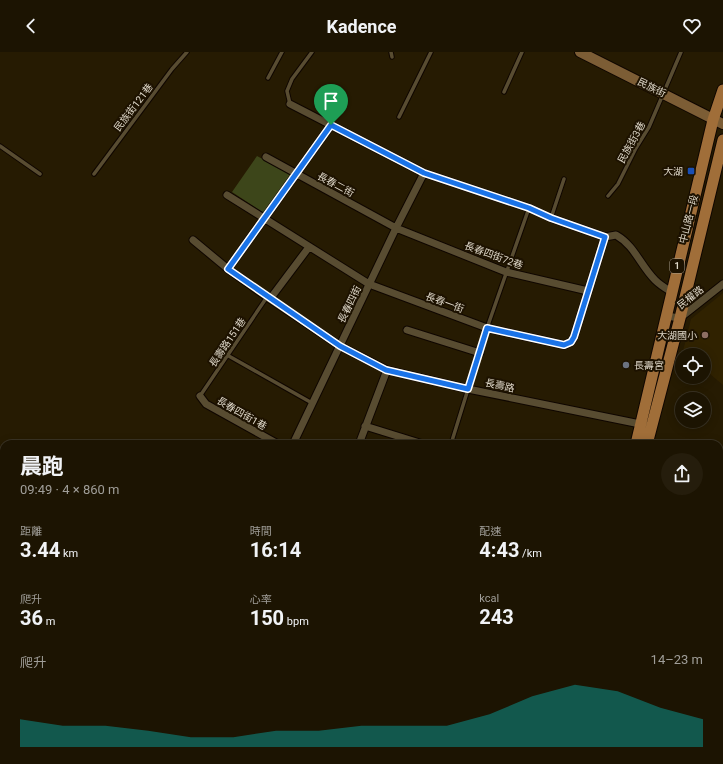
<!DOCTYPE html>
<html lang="zh-TW">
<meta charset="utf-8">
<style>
body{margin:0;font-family:Roboto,"Noto Sans TC",sans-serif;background:#251d0c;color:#f1f3f6;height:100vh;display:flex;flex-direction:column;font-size:15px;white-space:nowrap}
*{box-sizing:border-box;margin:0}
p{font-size:13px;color:#a09e99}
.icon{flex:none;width:22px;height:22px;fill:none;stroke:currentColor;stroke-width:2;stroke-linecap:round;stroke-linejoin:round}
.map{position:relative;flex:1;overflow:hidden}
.drawer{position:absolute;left:0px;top:388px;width:723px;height:324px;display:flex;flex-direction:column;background:#1c1402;border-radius:12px 12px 0 0;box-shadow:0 2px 10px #0003,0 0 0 1px #3a3324}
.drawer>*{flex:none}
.buttons{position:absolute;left:675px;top:296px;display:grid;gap:8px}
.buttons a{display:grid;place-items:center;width:36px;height:36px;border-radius:50%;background:#1c1402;box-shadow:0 2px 10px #0003,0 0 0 1px #3a3324;font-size:20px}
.pin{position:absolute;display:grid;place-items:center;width:34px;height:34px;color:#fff;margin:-41px -17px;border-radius:50% 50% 50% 0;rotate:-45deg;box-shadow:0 0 4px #0007}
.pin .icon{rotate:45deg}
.round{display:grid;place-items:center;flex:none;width:42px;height:42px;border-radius:21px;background:#251d0c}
.overview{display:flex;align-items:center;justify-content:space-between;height:68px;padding:0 20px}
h1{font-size:22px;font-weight:700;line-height:30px}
.metrics{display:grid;grid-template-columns:repeat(3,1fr);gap:6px;height:68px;padding:4px 20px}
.metrics div{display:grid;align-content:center}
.metrics b{font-size:20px;font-weight:700}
.metrics small{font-size:11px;font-weight:400}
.metrics p{font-size:11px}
.chart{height:112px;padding:8px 20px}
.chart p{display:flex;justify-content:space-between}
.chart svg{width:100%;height:72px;margin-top:4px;fill:#0f766e;opacity:.7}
header{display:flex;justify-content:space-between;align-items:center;height:52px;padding:0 20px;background:#1c1402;font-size:18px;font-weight:700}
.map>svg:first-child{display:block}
</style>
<header><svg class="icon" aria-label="back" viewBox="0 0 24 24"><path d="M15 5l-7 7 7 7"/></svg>Kadence<svg class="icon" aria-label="heart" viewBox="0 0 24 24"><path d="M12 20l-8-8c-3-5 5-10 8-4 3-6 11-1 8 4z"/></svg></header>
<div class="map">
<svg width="723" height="712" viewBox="0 0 723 712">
<rect width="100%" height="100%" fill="#261b02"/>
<path fill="#302200" d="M 723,241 L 723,333 L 704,317 L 704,303 L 687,303 L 683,299 L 691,267 Z
M 0,549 L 4,552 L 4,617 L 0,611 Z
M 0,616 L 4,622 L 4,708 L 21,708 L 16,712 L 0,712 Z
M 27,708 L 174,708 L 172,712 L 23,712 Z"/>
<path fill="#3d461a" d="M 257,104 L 291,122 L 264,161 L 232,140 Z
M 719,686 L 723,687 L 723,712 L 718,712 L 715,708 L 719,708 Z"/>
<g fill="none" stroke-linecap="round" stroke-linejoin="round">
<defs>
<path id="lane" d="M 391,0 L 392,5
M 268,26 L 282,0
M 504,40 L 522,0
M 290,52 L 287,39 L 292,27 L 312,0
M 399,65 L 431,0
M 0,94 L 40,122
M 94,122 L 172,17 L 187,0
M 608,144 L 618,132 L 636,96 L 649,75 L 681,0
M 551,166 L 564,127
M 227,303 L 312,351
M 200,344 L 267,245
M 451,392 L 487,276 L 529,156
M 719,632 L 723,634
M 256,712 L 258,708
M 449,712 L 450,708"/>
<path id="street" d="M 290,52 L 424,121 L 529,156 L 551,166 L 605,185 L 616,183 C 635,194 640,213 655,228 C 659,232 665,236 670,239
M 266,105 L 396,176 L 506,220 L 588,239
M 227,143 L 369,232 L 487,276 L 564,293 L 571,290 L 574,285 L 605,185
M 193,188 L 228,217 L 267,245 L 340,294 L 387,318 L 468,337 L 645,373
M 228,217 L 331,73
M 270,247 L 309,195
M 666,264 L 680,266 L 723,232
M 407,278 L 480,301
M 200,344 L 206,352 L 278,392
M 365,374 L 423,392
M 293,392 L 396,176 L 424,121
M 359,392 L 387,318
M 0,406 L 4,408
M 719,422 L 723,424
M 719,681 L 723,681
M 711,708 L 715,712
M 699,712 L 700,708"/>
<path id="secondary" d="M 580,0 L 723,72"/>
<path id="primary" d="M 636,392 L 713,68 L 723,38
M 647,392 L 680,266 L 723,88
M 563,712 L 564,708
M 577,712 L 578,708"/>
</defs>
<use href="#lane" stroke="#0f0600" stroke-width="5.5"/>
<use href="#street" stroke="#0f0600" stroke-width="9"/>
<use href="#secondary" stroke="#0f0600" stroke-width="12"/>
<use href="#primary" stroke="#0f0600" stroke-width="13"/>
<use href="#lane" stroke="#584c31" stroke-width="3.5"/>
<use href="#street" stroke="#584c31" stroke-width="7"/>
<use href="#secondary" stroke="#7c5d35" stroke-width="10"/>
<use href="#primary" stroke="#a06e39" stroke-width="11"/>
</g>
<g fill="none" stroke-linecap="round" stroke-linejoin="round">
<defs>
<path id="route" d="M 331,73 L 424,121 L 529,156 L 551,166 L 605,185 L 574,285 L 571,290 L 564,293 L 487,276 L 468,337 L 386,318 L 340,294 L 228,217 Z"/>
</defs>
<use href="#route" stroke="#fff" stroke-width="8"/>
<use href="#route" stroke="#1a73e8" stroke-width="5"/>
</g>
<rect fill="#1a4fb4" stroke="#1d1200" stroke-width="1.5" x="687" y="115" width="8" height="8" rx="2"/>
<circle fill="#8d6e63" stroke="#1d1200" stroke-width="1.5" cx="705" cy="283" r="4"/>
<circle fill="#6b7280" stroke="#1d1200" stroke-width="1.5" cx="626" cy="313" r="4"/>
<g text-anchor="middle" stroke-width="4" stroke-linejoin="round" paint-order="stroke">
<rect fill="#1d1200" stroke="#a59d8d" stroke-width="1" x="670" y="207" width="14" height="14" rx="3"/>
<g font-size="9" font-weight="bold" fill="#dfd8c9">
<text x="677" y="217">1</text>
</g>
<g font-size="10" fill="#dfd8c9" stroke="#1d1200">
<text transform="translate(652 35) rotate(26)" y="4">民族街</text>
<text transform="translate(133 55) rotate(-53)" y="4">民族街121巷</text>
<text transform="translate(631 90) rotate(-61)" y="4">民族街3巷</text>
<text transform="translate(336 132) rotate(28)" y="4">長春二街</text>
<text transform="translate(688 167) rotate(-76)" y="4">中山路一段</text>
<text transform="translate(494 203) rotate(20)" y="4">長春四街72巷</text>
<text transform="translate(690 245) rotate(-38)" y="4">民權路</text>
<text transform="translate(445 250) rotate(20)" y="4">長春一街</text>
<text transform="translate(349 252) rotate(-64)" y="4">長春四街</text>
<text transform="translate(227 290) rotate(-56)" y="4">長壽路151巷</text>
<text transform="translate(500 333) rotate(12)" y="4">長壽路</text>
<text transform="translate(242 361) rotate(30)" y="4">長春四街1巷</text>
</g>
<g font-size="10" fill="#dfd8c9" stroke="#1d1200" text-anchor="end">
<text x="683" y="123">大湖</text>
<text x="697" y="287">大湖國小</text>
<text x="634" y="317" text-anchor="start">長壽宮</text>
</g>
</g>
</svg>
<div class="buttons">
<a><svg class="icon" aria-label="locate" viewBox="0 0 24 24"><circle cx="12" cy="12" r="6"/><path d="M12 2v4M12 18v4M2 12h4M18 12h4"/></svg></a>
<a><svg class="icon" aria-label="layers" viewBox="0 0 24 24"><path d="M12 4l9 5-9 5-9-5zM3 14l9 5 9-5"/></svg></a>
</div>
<div class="pin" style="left:331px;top:73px;background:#1e9e55"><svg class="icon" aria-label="arrive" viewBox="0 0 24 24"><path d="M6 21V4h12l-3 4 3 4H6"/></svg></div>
<section class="drawer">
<div class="overview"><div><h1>晨跑</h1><p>09:49 · 4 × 860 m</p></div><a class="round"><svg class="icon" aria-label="share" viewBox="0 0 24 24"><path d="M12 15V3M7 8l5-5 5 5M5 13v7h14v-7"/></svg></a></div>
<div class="metrics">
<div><p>距離</p><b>3.44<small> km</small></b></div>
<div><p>時間</p><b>16:14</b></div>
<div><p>配速</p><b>4:43<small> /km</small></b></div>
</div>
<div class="metrics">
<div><p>爬升</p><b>36<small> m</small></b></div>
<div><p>心率</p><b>150<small> bpm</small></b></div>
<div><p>kcal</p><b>243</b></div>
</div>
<div class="chart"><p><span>爬升</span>14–23 m</p>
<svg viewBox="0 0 160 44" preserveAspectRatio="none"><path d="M0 44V27L10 31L20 31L30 34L40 38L50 38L60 34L70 34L80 31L90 31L100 31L110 24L120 13L130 6L140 10L150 20L160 27V44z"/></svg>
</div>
</section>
</div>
